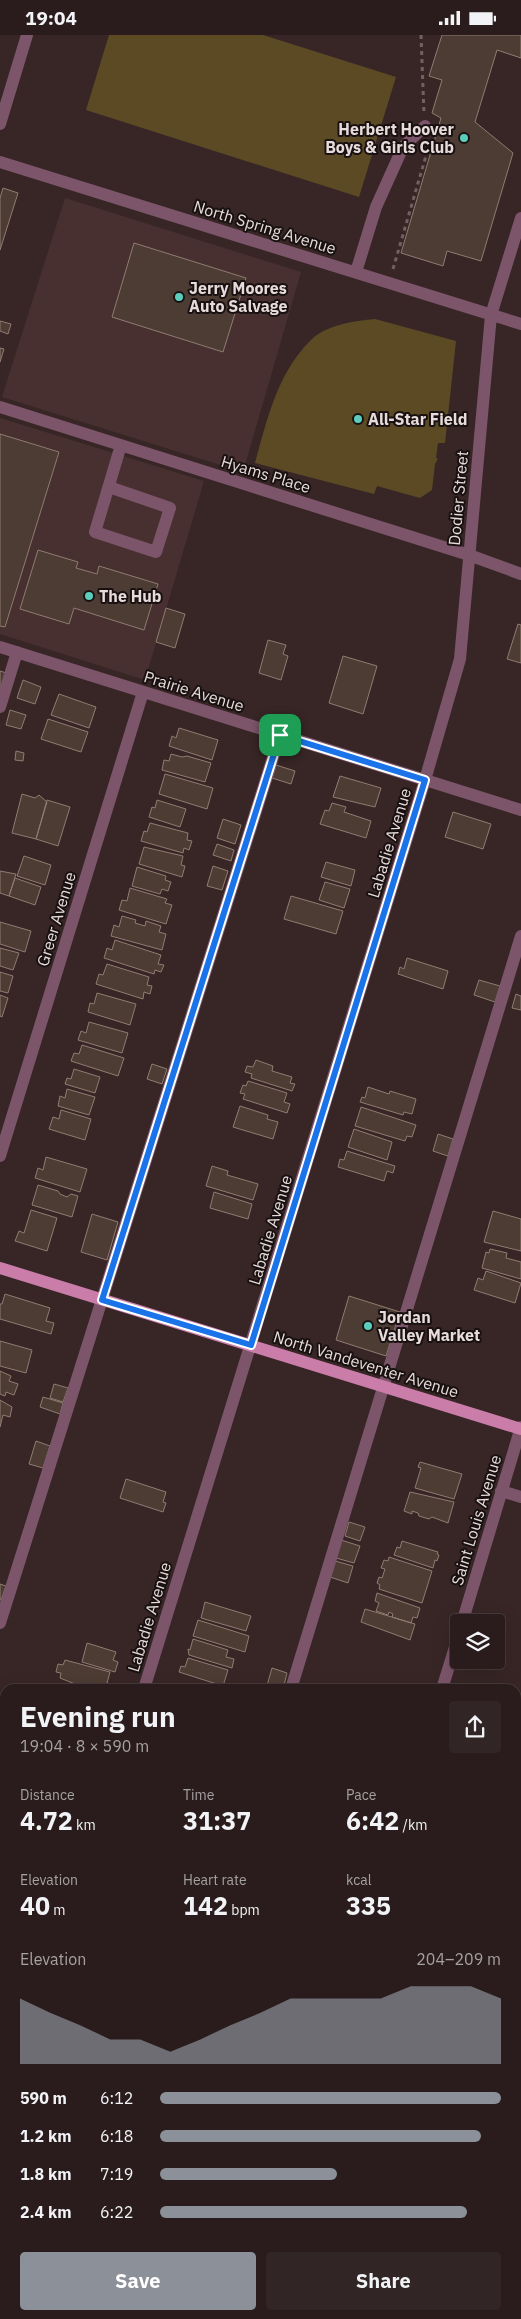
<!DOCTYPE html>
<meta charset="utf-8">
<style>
body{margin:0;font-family:"IBM Plex Sans",sans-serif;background:#322525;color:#f1f3f6;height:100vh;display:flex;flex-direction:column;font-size:19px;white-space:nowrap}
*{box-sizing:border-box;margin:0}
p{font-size:16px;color:#a5a1a3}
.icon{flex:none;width:28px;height:28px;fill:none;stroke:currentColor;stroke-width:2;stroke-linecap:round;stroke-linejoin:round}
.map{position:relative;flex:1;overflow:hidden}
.side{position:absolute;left:0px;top:1649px;width:521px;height:636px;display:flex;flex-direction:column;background:#2a1c1c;border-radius:15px 15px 0 0;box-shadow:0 5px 20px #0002,0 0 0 1px #463a3b}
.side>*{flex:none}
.tools{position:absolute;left:450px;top:1579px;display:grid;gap:10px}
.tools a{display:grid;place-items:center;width:55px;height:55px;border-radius:5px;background:#2a1c1c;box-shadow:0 5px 20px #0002,0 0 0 1px #463a3b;font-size:25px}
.pin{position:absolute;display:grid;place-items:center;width:42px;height:42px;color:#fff;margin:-21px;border-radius:10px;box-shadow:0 2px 8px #0006}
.round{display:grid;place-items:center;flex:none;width:52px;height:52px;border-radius:5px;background:#322525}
.head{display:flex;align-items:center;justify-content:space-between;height:85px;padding:0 20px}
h1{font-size:28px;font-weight:700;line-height:38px}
.metrics{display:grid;grid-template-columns:repeat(3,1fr);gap:8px;height:85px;padding:5px 20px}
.metrics div{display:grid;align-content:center}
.metrics b{font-size:25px;font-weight:700}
.metrics small{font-size:14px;font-weight:400}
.metrics p{font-size:14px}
.chart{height:140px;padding:10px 20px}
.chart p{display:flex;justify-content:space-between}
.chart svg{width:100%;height:90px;margin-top:5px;fill:#8c9099;opacity:.7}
.button{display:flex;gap:10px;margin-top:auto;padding:10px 20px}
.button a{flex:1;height:58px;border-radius:5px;background:#8c9099;color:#fff;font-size:20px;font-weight:700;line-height:58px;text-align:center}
.button a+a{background:#322525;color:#f1f3f6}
ul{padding:0 20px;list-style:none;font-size:16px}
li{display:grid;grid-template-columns:80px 60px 1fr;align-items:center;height:38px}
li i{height:12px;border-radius:6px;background:#8c9099}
.status{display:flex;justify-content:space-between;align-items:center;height:35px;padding:0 25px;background:#2a1c1c;direction:ltr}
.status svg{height:14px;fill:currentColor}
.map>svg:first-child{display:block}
</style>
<div class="status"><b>19:04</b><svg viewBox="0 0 49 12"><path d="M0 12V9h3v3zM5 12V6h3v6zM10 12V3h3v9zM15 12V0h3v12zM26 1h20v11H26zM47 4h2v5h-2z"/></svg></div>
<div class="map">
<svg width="521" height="2284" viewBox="0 0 521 2284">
<rect width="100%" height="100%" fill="#382626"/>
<path fill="#483030" d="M 65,163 L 301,237 L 243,437 L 2,362 Z
M 0,383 L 204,446 L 145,645 L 0,599 Z"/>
<path fill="#5c4a25" d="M 109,0 L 263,0 L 396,42 L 359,162 L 86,75 Z
M 375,284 L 456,306 L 445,408 L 438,408 L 436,423 L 438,424 L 435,429 L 432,455 L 420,463 L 377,451 L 374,459 L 255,428 C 267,385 277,339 310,306 C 325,290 354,286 375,284 Z"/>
<path fill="#4c3c33" stroke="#8f7c72" d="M 442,0 L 521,0 L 521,23 L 497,15 L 475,87 L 513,118 L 481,226 L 447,216 L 443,231 L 401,218 L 441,83 L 432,78 L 442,45 L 429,41 Z
M 3,153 L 18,158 L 0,215 L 0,163 Z
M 134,208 L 246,243 L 223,317 L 112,282 Z
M 0,286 L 11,289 L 8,299 L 0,296 Z
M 0,313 L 4,314 L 0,327 Z
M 0,399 L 59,417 L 5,592 L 0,591 Z
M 38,515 L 78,527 L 76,533 L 97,539 L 99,531 L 158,549 L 144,595 L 74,573 L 69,589 L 20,574 Z
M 166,573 L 185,579 L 175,613 L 156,607 Z
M 518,589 L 521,590 L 521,628 L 507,624 Z
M 268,605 L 286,610 L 283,619 L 288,621 L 281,645 L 259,638 Z
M 343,621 L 377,631 L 363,679 L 329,668 Z
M 0,636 L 6,638 L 0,654 Z
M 23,645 L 41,652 L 35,669 L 17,663 Z
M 59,659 L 96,672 L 89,693 L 51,680 Z
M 10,675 L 26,680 L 21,694 L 6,690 Z
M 48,684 L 88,697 L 81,717 L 41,704 Z
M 179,693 L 218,705 L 212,725 L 169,711 L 172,701 L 176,703 Z
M 16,716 L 24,718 L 23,726 L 15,725 Z
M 171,719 L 182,722 L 187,721 L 211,728 L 205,747 L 162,735 L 164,725 L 169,726 Z
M 276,730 L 295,736 L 291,749 L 272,743 Z
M 165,739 L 213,753 L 207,774 L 159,759 Z
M 340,741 L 381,753 L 375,772 L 333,762 Z
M 22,759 L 35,763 L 39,760 L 47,767 L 36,804 L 12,798 Z
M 47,765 L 70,772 L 58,811 L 36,804 Z
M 157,765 L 186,774 L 180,792 L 149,782 L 152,772 L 155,773 Z
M 332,768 L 346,772 L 344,777 L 371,786 L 366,803 L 320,789 L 325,775 L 329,776 Z
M 453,777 L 491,789 L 483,814 L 445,802 Z
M 223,784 L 241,790 L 235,809 L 217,803 Z
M 150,788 L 188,798 L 187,805 L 192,806 L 189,815 L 184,813 L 183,818 L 141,806 L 144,796 L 147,797 Z
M 217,809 L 234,815 L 231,826 L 213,820 Z
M 144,812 L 183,821 L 181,830 L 185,831 L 182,842 L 139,829 Z
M 24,821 L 51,830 L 45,850 L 17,841 Z
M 326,827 L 355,835 L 351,851 L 321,842 Z
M 213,831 L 228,836 L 222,855 L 207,851 Z
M 137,832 L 166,841 L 165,845 L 171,847 L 168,856 L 162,854 L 160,859 L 132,851 Z
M 0,836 L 16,839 L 9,861 L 0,858 Z
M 15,843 L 41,852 L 35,870 L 9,861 Z
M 325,847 L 350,854 L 344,873 L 319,865 Z
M 130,853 L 167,864 L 165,868 L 172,870 L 166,889 L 119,875 L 122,865 L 127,866 Z
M 291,861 L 343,876 L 336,899 L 284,884 Z
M 122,881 L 136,885 L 135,888 L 145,891 L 146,886 L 161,891 L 159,897 L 166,899 L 162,915 L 111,901 L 114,890 L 119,892 Z
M 0,887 L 31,896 L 25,917 L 0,909 Z
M 115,905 L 161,920 L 158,929 L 164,930 L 161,937 L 155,935 L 154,939 L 104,923 L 107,913 L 112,915 Z
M 0,913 L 19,918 L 13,935 L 0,931 Z
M 407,923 L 448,936 L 443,954 L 398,939 L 400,932 L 404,934 Z
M 107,929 L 149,942 L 147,950 L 152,951 L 150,959 L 144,957 L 143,964 L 96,949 L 99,939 L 103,940 Z
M 0,937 L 13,941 L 8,958 L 0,956 Z
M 479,945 L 500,951 L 495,967 L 474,960 Z
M 97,958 L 136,969 L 130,990 L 88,977 L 90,968 L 94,969 Z
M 516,959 L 521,961 L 521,975 L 512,973 Z
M 0,960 L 8,963 L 2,982 L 0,981 Z
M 89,987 L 128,998 L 122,1018 L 78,1005 L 81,996 L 86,998 Z
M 82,1010 L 124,1023 L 118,1041 L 71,1026 L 74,1018 L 79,1019 Z
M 256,1025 L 273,1031 L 272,1036 L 292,1042 L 290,1048 L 295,1049 L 292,1056 L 251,1043 L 252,1039 L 245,1037 L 247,1031 L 253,1032 Z
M 152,1029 L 167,1034 L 162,1049 L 147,1044 Z
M 74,1034 L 100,1042 L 95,1058 L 65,1049 L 67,1043 L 71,1044 Z
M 248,1046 L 287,1058 L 284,1067 L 290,1069 L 287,1078 L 243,1064 L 245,1059 L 240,1058 L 243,1050 L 246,1051 Z
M 368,1052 L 389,1059 L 390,1056 L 416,1064 L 412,1079 L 404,1077 L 403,1080 L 360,1067 L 362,1062 L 365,1063 Z
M 67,1054 L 95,1062 L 89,1080 L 58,1071 L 60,1061 L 65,1063 Z
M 240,1071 L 268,1080 L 267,1084 L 278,1087 L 273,1104 L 233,1092 Z
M 361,1072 L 416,1090 L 412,1102 L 407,1101 L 405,1106 L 355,1091 Z
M 61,1075 L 91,1084 L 85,1105 L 49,1094 L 53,1082 L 59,1084 Z
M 354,1094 L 392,1107 L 387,1125 L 348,1112 Z
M 438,1099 L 453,1104 L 448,1121 L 433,1116 Z
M 347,1116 L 395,1131 L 393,1138 L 387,1136 L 384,1146 L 338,1132 L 340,1124 L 344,1125 Z
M 46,1122 L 87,1134 L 80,1157 L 35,1143 L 38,1133 L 43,1135 Z
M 212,1131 L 228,1136 L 227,1140 L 258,1149 L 253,1165 L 206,1151 Z
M 38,1150 L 58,1156 L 60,1159 L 67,1162 L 71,1159 L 78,1161 L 72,1182 L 32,1170 Z
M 214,1157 L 252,1169 L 248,1184 L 210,1173 Z
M 31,1175 L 57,1183 L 47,1216 L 15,1206 L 19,1196 L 24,1198 Z
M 493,1176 L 521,1184 L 521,1216 L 484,1207 Z
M 92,1179 L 118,1187 L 107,1225 L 81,1217 Z
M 490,1214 L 507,1218 L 506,1223 L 521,1227 L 521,1244 L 482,1233 L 486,1217 L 489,1218 Z
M 486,1236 L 521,1248 L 515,1268 L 474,1255 L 478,1243 L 483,1245 Z
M 5,1259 L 50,1273 L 46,1286 L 54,1288 L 51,1299 L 0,1284 L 0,1269 L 2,1269 Z
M 349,1261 L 400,1277 L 386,1321 L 336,1305 Z
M 0,1306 L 32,1315 L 26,1338 L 0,1331 Z
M 0,1336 L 11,1341 L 9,1346 L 18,1349 L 14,1360 L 6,1357 L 5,1361 L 0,1359 Z
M 54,1349 L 68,1353 L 63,1367 L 50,1363 Z
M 43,1362 L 63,1368 L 60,1379 L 40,1372 Z
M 0,1365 L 12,1372 L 10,1382 L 3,1380 L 0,1392 Z
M 36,1406 L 50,1411 L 43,1433 L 29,1429 Z
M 420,1427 L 462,1439 L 454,1464 L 415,1453 L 421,1433 L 418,1432 Z
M 126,1444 L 166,1457 L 163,1467 L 166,1468 L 163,1477 L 120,1463 Z
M 410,1457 L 454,1467 L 448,1488 L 432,1482 L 429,1484 L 419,1481 L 418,1478 L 412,1476 L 412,1479 L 404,1476 Z
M 349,1487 L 365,1492 L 360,1506 L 345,1501 Z
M 341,1505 L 360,1511 L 354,1528 L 336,1523 Z
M 402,1506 L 438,1517 L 437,1519 L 439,1520 L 437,1526 L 435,1525 L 433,1533 L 394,1520 L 397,1512 L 400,1513 Z
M 389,1522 L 432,1536 L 422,1568 L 379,1554 L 380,1550 L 377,1548 L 379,1542 L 382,1543 L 385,1534 L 381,1533 L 384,1525 L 388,1526 Z
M 335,1526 L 353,1531 L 348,1548 L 330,1542 Z
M 0,1549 L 6,1551 L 1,1565 L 0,1565 Z
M 377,1558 L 420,1573 L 417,1583 L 413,1582 L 411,1588 L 392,1582 L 393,1579 L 389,1577 L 388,1580 L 376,1576 L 379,1568 L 375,1566 Z
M 205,1567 L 251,1581 L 246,1596 L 201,1583 Z
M 365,1574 L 415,1589 L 410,1605 L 361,1587 Z
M 198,1585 L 249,1601 L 245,1617 L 193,1601 Z
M 193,1604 L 228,1615 L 226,1622 L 234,1624 L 232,1633 L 189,1620 L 188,1614 L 190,1615 Z
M 87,1608 L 116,1617 L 113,1625 L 118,1627 L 115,1637 L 82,1627 Z
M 188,1623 L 228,1635 L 223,1651 L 179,1637 L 181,1631 L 185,1632 Z
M 65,1625 L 110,1637 L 107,1648 L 111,1649 L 110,1654 L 98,1654 L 86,1650 L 85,1653 L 60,1643 L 61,1638 L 56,1637 L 58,1629 L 63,1630 Z
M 272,1633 L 287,1638 L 283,1654 L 266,1654 Z
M 63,1649 L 78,1654 L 62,1654 Z
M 4,1800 L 5,1800 L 5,1826 L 2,1825 L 5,1816 L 0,1815 Z
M 0,1912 L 5,1914 L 5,1938 L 0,1937 Z
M 0,1938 L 5,1939 L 5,1962 L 0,1961 Z
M 516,2047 L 521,2049 L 521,2086 L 516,2085 Z
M 516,2122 L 521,2123 L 521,2140 L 516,2138 Z
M 520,2142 L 521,2142 L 521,2159 L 516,2158 Z
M 516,2161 L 521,2163 L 521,2180 L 516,2179 Z
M 516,2181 L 521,2183 L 521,2199 L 516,2197 Z
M 516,2202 L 521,2203 L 521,2221 L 516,2220 Z
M 516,2222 L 521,2223 L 519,2241 L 516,2240 Z
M 4,2225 L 5,2225 L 5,2259 L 0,2257 L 0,2239 Z
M 0,2264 L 5,2265 L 5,2280 L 30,2280 L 29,2284 L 16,2284 L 0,2279 Z
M 161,2280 L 181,2280 L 194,2284 L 160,2284 Z
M 299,2280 L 353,2280 L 351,2284 L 298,2284 Z
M 463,2280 L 508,2280 L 512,2281 L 511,2284 L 462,2284 Z"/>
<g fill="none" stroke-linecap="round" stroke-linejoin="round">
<path stroke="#716161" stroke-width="3" stroke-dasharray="4 4" stroke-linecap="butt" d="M 421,0 L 424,79
M 393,234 L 430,107"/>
<path stroke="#7c556a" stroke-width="12" d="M 0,89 L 27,0
M 0,127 L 521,289
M 356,237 L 376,172 L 403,112 L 425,91
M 0,372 L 469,520 L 521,539
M 109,452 L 170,473 L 156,517 L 95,497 L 121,410
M 0,612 L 521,775
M 0,672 L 17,617
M 0,1121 L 143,657
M 501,1456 L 521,1462
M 0,1588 L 280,700
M 462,1588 L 521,1392
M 144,1654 L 425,745 L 460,624 L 491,280 L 521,183
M 291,1654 L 521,901
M 442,1654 L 459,1599
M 0,1849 L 5,1851
M 516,1918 L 521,1902
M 516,2010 L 521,2011
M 0,2119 L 5,2103
M 96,2284 L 97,2280
M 250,2284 L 251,2280
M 405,2284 L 406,2280"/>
<path stroke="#cb7da9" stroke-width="12" d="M 0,1233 L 521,1394"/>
</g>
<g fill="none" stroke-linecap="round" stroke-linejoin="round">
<defs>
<path id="route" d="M 280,700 L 425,745 L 251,1310 L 102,1265 Z"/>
</defs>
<use href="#route" stroke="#fff" stroke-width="10"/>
<use href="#route" stroke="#1a73e8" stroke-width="6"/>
</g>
<g fill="#5bcebb" stroke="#191111" stroke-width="2">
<circle cx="464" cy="103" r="5"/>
<circle cx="179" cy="262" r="5"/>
<circle cx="358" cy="384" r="5"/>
<circle cx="89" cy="561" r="5"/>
<circle cx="368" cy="1291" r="5"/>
</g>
<g text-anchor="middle" stroke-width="4" stroke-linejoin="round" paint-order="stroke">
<g font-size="16" font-weight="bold" fill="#e7dbdb" stroke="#191111" text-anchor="start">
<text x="454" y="100" text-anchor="end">Herbert Hoover<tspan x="454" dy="18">Boys &amp; Girls Club</tspan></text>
<text x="189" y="259">Jerry Moores<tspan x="189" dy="18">Auto Salvage</tspan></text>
<text x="368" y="390">All-Star Field</text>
<text x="99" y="567">The Hub</text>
<text x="378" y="1288">Jordan<tspan x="378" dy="18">Valley Market</tspan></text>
</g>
<g font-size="16" fill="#e7dbdb" stroke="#191111">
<text transform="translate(265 192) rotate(17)" y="6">North Spring Avenue</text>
<text transform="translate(266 439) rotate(17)" y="6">Hyams Place</text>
<text transform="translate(458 463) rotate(-85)" y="6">Dodier Street</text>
<text transform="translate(194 656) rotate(17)" y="6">Prairie Avenue</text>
<text transform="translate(389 808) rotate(-73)" y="6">Labadie Avenue</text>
<text transform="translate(56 884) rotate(-73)" y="6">Greer Avenue</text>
<text transform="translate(270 1195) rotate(-73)" y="6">Labadie Avenue</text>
<text transform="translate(366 1329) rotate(17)" y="6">North Vandeventer Avenue</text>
<text transform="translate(476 1485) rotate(-73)" y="6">Saint Louis Avenue</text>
<text transform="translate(149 1582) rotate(-73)" y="6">Labadie Avenue</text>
</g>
</g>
</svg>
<div class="tools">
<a><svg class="icon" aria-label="layers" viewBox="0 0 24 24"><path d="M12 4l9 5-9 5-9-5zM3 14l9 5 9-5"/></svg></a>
</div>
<div class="pin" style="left:280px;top:700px;background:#1e9e55"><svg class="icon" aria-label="arrive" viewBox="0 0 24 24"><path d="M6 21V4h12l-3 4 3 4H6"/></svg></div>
<section class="side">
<div class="head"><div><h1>Evening run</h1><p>19:04 · 8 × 590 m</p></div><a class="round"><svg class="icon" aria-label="share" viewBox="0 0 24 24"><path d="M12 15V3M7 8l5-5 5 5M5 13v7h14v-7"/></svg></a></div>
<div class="metrics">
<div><p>Distance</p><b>4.72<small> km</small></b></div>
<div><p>Time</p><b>31:37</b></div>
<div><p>Pace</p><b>6:42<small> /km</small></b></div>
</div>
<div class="metrics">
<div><p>Elevation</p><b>40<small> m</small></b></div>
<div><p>Heart rate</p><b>142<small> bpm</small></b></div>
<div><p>kcal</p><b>335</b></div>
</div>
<div class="chart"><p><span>Elevation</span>204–209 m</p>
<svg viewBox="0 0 160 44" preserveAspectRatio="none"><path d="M0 44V12L10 19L20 25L30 32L40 32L50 38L60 32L70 25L80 19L90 12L100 12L110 12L120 12L130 6L140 6L150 6L160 12V44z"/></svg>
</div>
<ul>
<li><b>590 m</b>6:12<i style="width:100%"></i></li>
<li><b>1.2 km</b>6:18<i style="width:94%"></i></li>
<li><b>1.8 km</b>7:19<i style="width:52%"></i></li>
<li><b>2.4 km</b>6:22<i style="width:90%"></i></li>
</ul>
<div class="button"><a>Save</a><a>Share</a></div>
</section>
</div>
